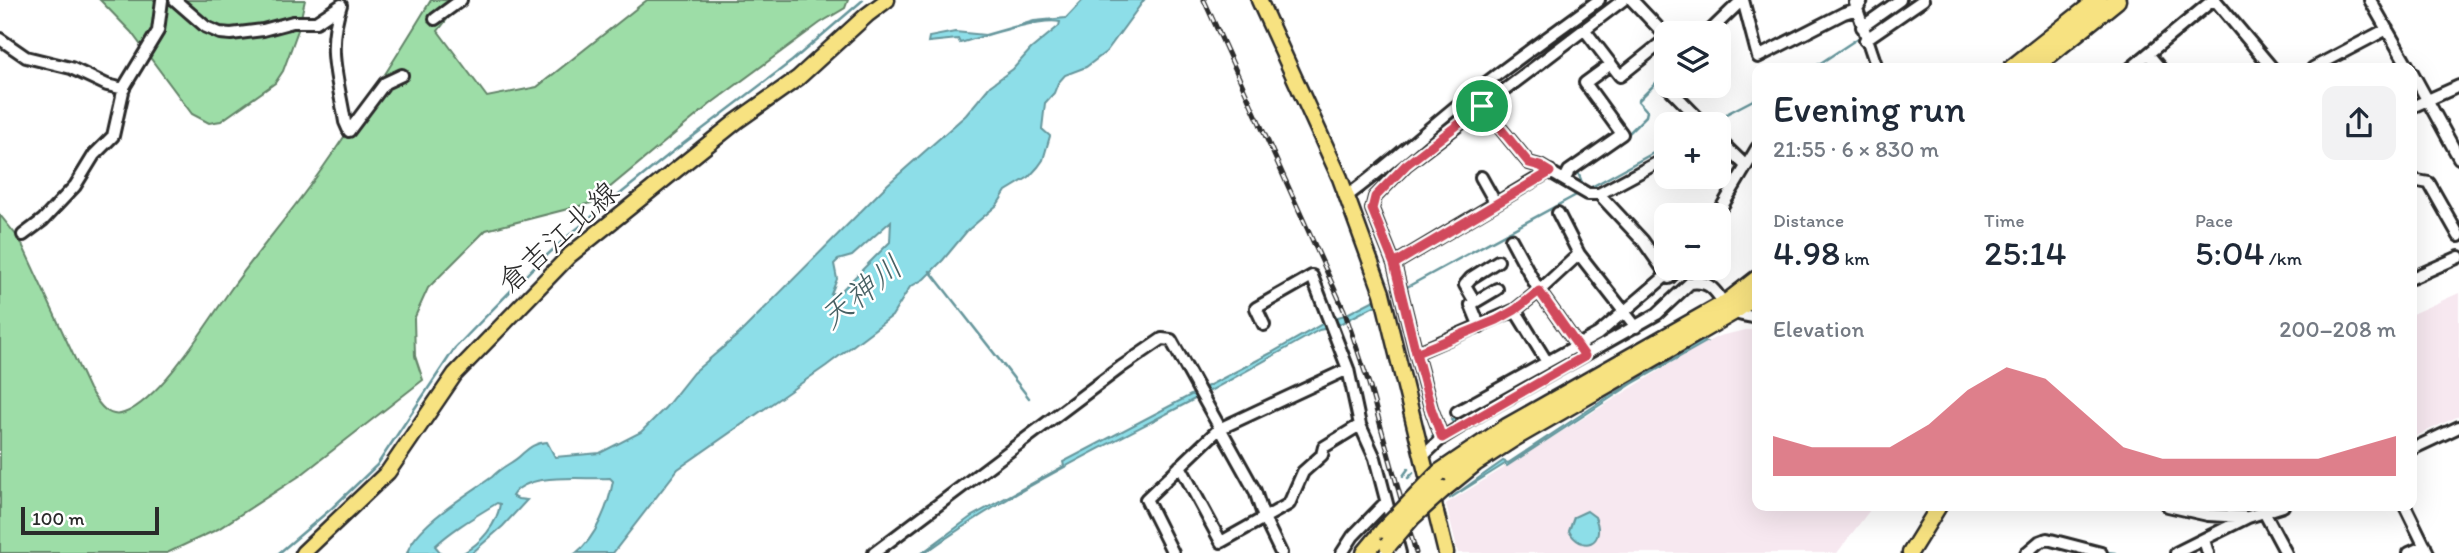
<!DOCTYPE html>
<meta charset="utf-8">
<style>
body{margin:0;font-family:Itim,"Klee One",sans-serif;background:#f2f2f3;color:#1f2937;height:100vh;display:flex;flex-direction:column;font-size:26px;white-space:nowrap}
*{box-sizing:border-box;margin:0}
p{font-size:23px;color:#747a83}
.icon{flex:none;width:38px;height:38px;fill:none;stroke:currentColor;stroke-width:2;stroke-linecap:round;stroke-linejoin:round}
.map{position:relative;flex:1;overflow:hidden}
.drawer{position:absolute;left:1752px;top:63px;width:665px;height:448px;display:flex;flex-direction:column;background:#fff;border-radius:14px;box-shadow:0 7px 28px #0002}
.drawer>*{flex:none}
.controls{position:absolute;left:1654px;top:21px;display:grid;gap:14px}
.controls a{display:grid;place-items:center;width:77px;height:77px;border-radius:14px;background:#fff;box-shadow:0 7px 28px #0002;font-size:35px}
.scale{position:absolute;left:21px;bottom:18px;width:138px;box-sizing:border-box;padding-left:7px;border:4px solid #2b2b2b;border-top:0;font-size:19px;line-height:24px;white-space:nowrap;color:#2b2b2b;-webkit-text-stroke:5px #fff;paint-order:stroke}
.pin{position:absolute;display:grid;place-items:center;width:60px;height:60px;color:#fff;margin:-30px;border:4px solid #fff;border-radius:50%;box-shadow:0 2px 7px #0007}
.round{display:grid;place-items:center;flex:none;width:74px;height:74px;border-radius:14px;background:#f2f2f3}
.head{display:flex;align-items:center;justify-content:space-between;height:119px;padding:0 21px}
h1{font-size:38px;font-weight:600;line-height:52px}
.stats{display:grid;grid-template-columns:repeat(3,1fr);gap:10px;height:119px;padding:7px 21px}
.stats div{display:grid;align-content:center}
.stats b{font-size:35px;font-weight:600}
.stats small{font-size:19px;font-weight:400}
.stats p{font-size:19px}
.chart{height:196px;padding:14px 21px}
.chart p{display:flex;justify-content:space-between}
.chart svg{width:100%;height:126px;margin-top:7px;fill:#d1495b;opacity:.7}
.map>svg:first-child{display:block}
</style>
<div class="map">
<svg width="2459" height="553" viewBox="0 0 2459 553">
<rect width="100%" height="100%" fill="#fff"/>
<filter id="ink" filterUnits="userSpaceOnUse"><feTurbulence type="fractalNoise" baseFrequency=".0143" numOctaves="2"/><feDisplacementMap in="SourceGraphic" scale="14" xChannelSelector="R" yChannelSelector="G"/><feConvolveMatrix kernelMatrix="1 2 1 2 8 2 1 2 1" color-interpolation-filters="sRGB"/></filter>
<g filter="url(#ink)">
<path fill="#f7e8f0" d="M 2459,293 L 2459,416 L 2412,438 L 2412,314 Z
M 1746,330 L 1757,330 L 1757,506 L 1873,506 L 1837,553 L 1458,553 L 1446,504 L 1697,347 L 1719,336 Z"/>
<path fill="#9ddda7" stroke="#648469" stroke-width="2" d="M 100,0 L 305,0 L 298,30 L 283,71 L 275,83 L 221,121 L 209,123 L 192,114 L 131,32 Z
M 431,0 L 462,0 L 438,31 L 487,97 L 537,87 L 647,0 L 848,0 L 845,8 L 820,23 L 713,102 L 591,203 L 486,230 L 428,288 L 414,319 L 415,356 L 423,380 L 301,475 L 218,529 L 167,553 L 0,553 L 0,215 L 20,240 L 89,389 C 97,401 107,420 124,413 C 161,399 208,322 231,289 C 261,247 295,208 324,166 C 362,112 397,56 431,0 Z"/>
<path fill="#8ddee8" stroke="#66969c" stroke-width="2" fill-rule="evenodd" d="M 1083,0 L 1144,0 L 1106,52 L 1086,67 L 1065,75 L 1058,83 L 1054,93 L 1045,103 L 1042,129 L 1050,136 L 1043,160 L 1038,167 L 1029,177 L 1006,191 L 997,205 L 967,231 L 943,260 L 924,279 L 910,287 L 892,316 L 826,366 L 678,469 L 613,553 L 576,553 C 596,538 609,504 613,481 L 610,478 C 584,480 527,471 512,496 L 518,499 L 527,500 L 503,526 L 472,553 L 463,553 C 481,543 497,525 500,504 L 497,503 C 476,516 453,529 435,546 L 441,553 L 407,553 C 416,525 468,494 492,477 C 503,465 512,464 521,455 C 529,448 534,443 547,442 L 555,457 L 600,453 L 641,432 L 665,408 L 693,373 L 739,334 L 888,184 L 966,115 L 990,86 L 1013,69 L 1031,49 L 1059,26 L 1060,22 C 1041,17 981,37 960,43 L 958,39 L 928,42 L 929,37 L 955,32 L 985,35 L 1034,21 L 1066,18 ZM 891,221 L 890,242 L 843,289 L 838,293 L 831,294 L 837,279 L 834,264 L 838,260 L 852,256 Z
M 1656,288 L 1658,291 L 1601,339 L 1454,424 L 1451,420 L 1535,373 Z
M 1378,298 L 1380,303 L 1334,327 L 1319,330 C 1282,351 1245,372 1208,392 C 1112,443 1013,489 925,553 L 922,553 L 972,516 L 1064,466 L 1063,462 L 1271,353 L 1331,319 L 1345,315 Z
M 1703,341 L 1706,342 L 1632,384 L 1507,466 L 1505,464 L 1449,499 L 1503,461 L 1508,463 L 1608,397 Z
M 1587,511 L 1595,517 C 1607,545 1581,553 1569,531 L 1574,517 Z"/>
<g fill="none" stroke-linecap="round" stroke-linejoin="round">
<path stroke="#66969c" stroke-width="2.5" d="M 1868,31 L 1912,0
M 1813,68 L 1863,35
M 1707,124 L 1757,98
M 1626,136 L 1646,116 L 1647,111 L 1638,101 L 1657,82
M 1577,170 L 1583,185
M 1586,190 L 1666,146
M 930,271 L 1029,398
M 1407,287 L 1580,193
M 1432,436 L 1434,435
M 1403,476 L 1408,469
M 1408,478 L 1413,473
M 2107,552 L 2115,553
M 279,553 L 332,508 L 377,465 L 455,348 L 532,269 L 568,236 L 671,153 L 792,61 L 863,0"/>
<defs>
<path id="minor" d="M 175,0 L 206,27 L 220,33 L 231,34 L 263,30 L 293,22 L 316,22 L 340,6
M 1632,0 L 1666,36
M 1743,0 L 1758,57 L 1844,13 L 1857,9 L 1862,0
M 2215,0 L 2272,68
M 2370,0 L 2409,68
M 1855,3 L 1877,68
M 341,5 C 326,49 338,78 345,122 L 349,131 L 385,83 L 402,75
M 435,19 L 461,0
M 1862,27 L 1900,0
M 1584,29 L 1620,76 L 1666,39
M 1708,33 L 1742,0
M 0,39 L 26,57 L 71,68 L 107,85 L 124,89
M 1865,40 L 1923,0
M 2148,54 L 2160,68
M 2131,68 L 2213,0
M 2313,68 L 2387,29
M 2412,72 L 2459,158
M 1667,86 L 1704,124
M 1482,106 L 1529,163 L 1540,166 L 1588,194 L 1599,194 L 1666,158
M 2412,107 L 2459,86
M 1718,139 L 1746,166
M 1481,177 L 1495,202
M 1565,179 L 1569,171 L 1622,134 L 1585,83 L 1611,64
M 2412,185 L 2418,181 L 2429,183 L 2459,236
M 1599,194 L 1643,241 L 1669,278 L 1679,268
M 1347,196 C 1391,164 1430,126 1473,93 C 1514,61 1557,31 1599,0
M 1558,213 L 1579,254 L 1636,327
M 1717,215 L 1757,148
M 23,235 L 43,220 L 75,186 L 94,155 L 113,136 L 124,87 L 158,31 L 162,0
M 1511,239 L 1539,291 L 1580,349
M 1394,264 L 1550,171
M 1696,268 L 1698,282
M 2412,278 L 2459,257
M 1475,302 L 1497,289
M 1515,310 L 1547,362
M 1264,325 L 1256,308 L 1312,276 L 1348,369
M 1480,327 L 1471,305 L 1475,302 L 1465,285 L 1471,278 L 1498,261
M 1416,353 L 1515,310 L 1539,291 L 1579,254
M 1457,412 L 1598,334 L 1667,275
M 1442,438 L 1431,408 L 1416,353 L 1394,264 L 1372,209 L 1375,197 L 1406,165 L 1623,0
M 2412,449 L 2459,427
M 1422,457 L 1442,438 L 1484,412 L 1657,314 L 1690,283 C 1719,279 1716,303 1735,312 C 1741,316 1750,316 1757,318
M 2168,506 L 2208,515 L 2245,517
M 2405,506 L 2428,553
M 2264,512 L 2286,553
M 2204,540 L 2208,553
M 874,553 L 1121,367 L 1162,339 L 1171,340 L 1255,491 L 1264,518 L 1221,542 L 1180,466
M 1173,553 L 1146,499 L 1219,429 L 1348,369 L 1360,425 L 1375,458 L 1400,553
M 1281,553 L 1264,518 L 1289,504 L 1303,472 L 1322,455 L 1324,447 L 1360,425
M 1342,553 L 1353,536 L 1386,502
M 2026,553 L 2039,542 L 2047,539 L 2101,553
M 2176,553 L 2248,517 L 2283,506
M 2409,553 L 2425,546"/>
<path id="major" d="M 1259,0 L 1340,178 L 1382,293 L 1446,553
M 303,553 L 388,472 L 455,374 L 570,255 L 737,121 L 798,78 L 867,15 L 887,0
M 1910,553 L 1939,506"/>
<path id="highway" d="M 2012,68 L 2098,0
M 2033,68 L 2117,0
M 1439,473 L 1507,427 L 1726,303 L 1757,279
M 1443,489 L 1475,463 L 1514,438 L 1733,312 L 1757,295
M 1365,553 L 1384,530"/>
</defs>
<use href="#minor" stroke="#2b2b2b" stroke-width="16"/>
<use href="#major" stroke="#2b2b2b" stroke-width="19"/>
<use href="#highway" stroke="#2b2b2b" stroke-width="21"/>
<use href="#minor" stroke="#fff" stroke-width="10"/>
<use href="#major" stroke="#f7e281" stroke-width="14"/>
<use href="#highway" stroke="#f7e281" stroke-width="16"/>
<defs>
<path id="rail" d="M 1204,0 L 1344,310 L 1369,384 L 1416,553"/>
</defs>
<use href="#rail" stroke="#2b2b2b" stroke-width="5"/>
<use href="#rail" stroke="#fff" stroke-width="2.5" stroke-dasharray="8" stroke-linecap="butt"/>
<defs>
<path id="highway-bridge" d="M 1384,530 L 1439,473
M 1388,545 L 1412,517 L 1443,489"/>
</defs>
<use href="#highway-bridge" stroke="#2b2b2b" stroke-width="21" stroke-linecap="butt"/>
<use href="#highway-bridge" stroke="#f7e281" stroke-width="16"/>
</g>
</g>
<g fill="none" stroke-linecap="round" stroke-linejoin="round" filter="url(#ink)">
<defs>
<path id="route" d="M 1482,106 L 1406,165 L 1375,197 L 1372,209 L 1394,264 L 1416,353 L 1431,408 L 1442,438 L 1585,356 L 1539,291 L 1515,310 L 1497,320 L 1416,353 L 1394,264 L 1550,172 L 1540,166 L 1529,163 L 1482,106"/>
</defs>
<use href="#route" stroke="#fff" stroke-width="14"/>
<use href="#route" stroke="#d1495b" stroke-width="9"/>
</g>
<g text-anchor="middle" stroke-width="5" stroke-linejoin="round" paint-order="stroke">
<g font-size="30" fill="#2b2b2b" stroke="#fff">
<text transform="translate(558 237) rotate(-42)" y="10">倉吉江北線</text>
</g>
<g font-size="32" font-style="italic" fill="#486164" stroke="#fff">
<text transform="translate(861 292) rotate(-39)" y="11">天神川</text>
</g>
</g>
</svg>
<div class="controls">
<a><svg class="icon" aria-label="layers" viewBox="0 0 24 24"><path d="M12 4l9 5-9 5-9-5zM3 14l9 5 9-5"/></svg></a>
<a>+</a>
<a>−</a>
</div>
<div class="scale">100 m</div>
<div class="pin" style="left:1482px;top:106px;background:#1e9e55"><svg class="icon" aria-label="arrive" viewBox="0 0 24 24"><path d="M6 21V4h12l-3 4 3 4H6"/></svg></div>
<section class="drawer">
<div class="head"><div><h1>Evening run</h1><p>21:55 · 6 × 830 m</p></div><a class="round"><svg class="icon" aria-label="share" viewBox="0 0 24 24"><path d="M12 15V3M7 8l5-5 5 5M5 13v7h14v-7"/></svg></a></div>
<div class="stats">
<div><p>Distance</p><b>4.98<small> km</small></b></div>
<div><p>Time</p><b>25:14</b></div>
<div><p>Pace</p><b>5:04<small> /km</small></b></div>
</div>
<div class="chart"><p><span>Elevation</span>200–208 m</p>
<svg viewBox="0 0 160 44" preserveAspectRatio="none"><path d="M0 44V30L10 34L20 34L30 34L40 26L50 14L60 6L70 10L80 22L90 34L100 38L110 38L120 38L130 38L140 38L150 34L160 30V44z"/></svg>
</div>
</section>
</div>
